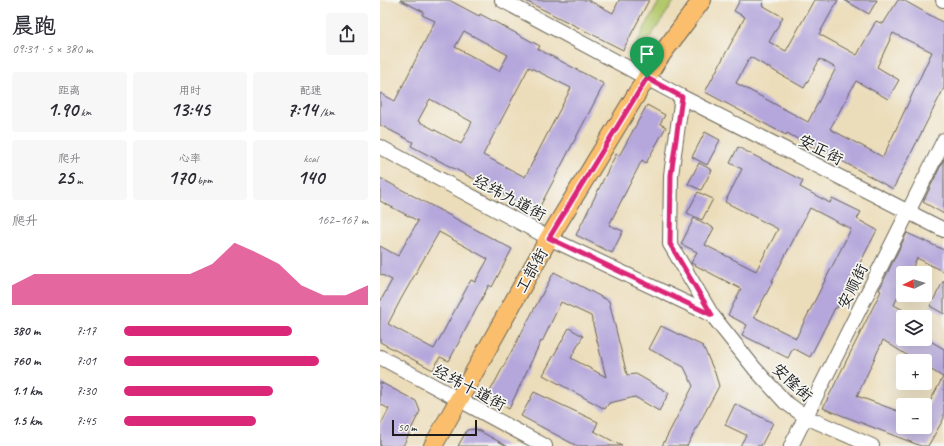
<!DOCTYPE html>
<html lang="zh">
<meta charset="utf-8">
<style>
body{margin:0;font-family:Caveat,"LXGW WenKai TC",sans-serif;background:#f7f7f7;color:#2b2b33;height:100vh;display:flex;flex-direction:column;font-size:15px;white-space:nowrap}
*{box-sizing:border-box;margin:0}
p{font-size:13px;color:#7c7c81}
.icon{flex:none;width:22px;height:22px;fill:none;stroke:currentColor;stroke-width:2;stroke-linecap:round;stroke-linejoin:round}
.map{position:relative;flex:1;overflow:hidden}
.sheet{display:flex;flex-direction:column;background:#fff;width:380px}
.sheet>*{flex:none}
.needle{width:26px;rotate:265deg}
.tools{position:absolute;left:516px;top:266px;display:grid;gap:8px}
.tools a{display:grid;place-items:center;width:36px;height:36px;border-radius:4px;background:#fff;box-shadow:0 4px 16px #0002;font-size:20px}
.scale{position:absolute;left:12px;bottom:10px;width:85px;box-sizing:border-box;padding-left:4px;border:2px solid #1c1c1c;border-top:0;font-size:11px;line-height:14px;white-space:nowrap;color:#1c1c1c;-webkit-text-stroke:3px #f6f6f2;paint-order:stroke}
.pin{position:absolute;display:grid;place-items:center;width:34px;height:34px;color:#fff;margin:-41px -17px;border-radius:50% 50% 50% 0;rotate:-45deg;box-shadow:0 0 4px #0007}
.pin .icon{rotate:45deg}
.round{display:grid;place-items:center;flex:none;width:42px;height:42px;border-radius:4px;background:#f7f7f7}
.overview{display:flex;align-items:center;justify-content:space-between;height:68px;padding:0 12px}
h1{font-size:22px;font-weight:700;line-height:30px}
.metrics{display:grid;grid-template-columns:repeat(3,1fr);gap:6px;height:68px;padding:4px 12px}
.metrics div{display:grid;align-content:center;border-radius:4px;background:#f7f7f7;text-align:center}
.metrics b{font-size:20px;font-weight:700}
.metrics small{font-size:11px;font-weight:400}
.metrics p{font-size:11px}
.chart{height:112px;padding:8px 12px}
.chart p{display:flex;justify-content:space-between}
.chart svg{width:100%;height:72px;margin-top:4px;fill:#db2777;opacity:.7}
ul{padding:0 12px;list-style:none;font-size:13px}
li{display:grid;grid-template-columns:64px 48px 1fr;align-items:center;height:30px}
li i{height:10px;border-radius:5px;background:#db2777}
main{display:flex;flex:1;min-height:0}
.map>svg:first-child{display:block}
</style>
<main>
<section class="sheet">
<div class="overview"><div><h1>晨跑</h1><p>09:31 · 5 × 380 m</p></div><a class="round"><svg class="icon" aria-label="share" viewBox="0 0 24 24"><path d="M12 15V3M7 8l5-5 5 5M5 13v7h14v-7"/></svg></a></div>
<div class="metrics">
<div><p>距离</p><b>1.90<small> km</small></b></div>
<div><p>用时</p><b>13:45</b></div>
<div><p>配速</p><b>7:14<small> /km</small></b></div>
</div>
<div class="metrics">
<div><p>爬升</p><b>25<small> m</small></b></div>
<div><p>心率</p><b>170<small> bpm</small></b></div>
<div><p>kcal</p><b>140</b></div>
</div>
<div class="chart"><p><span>爬升</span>162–167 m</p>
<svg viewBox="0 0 160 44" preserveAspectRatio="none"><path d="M0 44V32L10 25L20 25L30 25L40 25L50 25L60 25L70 25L80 25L90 19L100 6L110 12L120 19L130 32L140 38L150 38L160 32V44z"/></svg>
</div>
<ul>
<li><b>380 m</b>7:17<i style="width:69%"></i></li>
<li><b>760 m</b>7:01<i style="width:80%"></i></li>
<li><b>1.1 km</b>7:30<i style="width:61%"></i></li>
<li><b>1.5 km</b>7:45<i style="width:54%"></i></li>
</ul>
</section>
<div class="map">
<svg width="564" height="446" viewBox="0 0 564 446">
<rect width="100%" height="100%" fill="#f6f6f2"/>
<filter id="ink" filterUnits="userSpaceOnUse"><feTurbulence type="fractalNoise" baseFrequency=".025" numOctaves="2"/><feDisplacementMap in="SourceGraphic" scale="8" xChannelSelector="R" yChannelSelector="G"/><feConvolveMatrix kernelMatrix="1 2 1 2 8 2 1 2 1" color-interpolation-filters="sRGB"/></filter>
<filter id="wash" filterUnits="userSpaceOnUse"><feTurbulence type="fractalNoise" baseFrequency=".012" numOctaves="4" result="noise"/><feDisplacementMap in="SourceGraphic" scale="16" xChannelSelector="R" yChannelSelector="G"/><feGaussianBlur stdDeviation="0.9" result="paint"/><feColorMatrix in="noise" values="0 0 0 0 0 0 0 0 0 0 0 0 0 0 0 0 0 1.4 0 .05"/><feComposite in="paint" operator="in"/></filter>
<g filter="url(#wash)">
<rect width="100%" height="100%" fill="#ecddba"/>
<path fill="#b3c86c" stroke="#687244" d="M 280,0 L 295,0 L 265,45 L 257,42 Z"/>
<g id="blocks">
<path fill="#b5a7dc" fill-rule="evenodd" d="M 20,0 L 69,0 L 99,16 L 100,14 L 160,46 L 158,49 L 224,84 L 157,212 L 31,146 L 33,142 L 0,125 L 0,93 L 15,101 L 55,21 L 42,15 L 44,12 ZM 84,31 L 128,55 L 119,71 L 75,47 ZM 149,67 L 191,88 L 145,177 L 103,155 ZM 50,99 L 92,122 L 81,144 L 38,121 Z
M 144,0 L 208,0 L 233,13 L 239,0 L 269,0 L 243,50 Z
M 360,0 L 384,0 L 382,5 L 403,17 L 389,42 L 406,51 L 434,0 L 458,0 L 439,34 L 477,55 L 496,21 L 503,24 L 518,0 L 523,0 L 564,23 L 564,88 L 513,189 L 440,149 L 439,151 L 407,133 L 406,135 L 325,92 L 365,17 L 354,11 ZM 513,33 L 552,52 L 503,157 L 450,129 L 476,81 L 508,99 L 519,80 L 497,67 ZM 370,57 L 424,88 L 440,59 L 456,68 L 428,122 L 356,83 Z
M 464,0 L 497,0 L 489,14 Z
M 267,105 L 285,115 L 280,124 L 286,127 L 266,163 L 262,160 L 229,225 L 243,231 L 232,253 L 196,235 L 236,154 L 239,156 Z
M 325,132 L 340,140 L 327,165 L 312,157 Z
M 358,147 L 423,181 L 420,187 L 450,203 L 452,198 L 481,212 L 477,219 L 497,230 L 457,308 L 455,308 L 430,357 L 413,348 L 408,358 L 362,335 L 367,325 L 348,315 L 361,289 L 311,263 L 317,252 L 301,244 L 314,218 L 334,228 L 325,245 L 376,271 L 398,229 L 345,202 L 362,169 L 350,163 ZM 430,208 L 471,229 L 416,338 L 374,317 L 393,281 L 392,281 Z
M 564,159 L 564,214 L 543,202 Z
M 319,163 L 332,170 L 321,190 L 308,184 Z
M 0,178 L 132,249 L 112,287 L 109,285 L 69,361 L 60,357 L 53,370 L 0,342 L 0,302 L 12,280 L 0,274 L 0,246 L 18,256 L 38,221 L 0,201 ZM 59,232 L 108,259 L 95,282 L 91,280 L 54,349 L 8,324 L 21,299 Z
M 318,192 L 333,199 L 322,220 L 307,213 Z
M 527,233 L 564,250 L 564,272 L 537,258 L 530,273 L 523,273 L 523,286 L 514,305 L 523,310 L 523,339 L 547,339 L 564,349 L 564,418 L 548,446 L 541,446 L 443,408 L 501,291 L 499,290 ZM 503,340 L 536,361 L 545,361 L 545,366 L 563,377 L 545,411 L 545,427 L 523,427 L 523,413 L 477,396 Z
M 174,272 L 229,301 L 247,375 L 256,374 L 289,393 L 279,411 L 255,397 L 229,403 L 225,409 L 163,375 L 189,328 L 203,336 L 191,358 L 226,377 L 211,316 L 181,302 L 162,342 L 161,341 L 129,409 L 107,397 Z
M 564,280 L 564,314 L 550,306 Z
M 281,326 L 323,346 L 335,373 L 339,386 L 307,446 L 282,446 L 313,386 L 304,367 L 269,349 Z
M 0,382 L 36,401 L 40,411 L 23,446 L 0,446 L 0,426 L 9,409 L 0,404 Z
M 154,392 L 218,422 L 214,431 L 242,446 L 197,446 L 141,416 Z
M 355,404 L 393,423 L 381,446 L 360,446 L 366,435 L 345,425 Z
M 96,429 L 127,446 L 78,446 L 87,430 Z"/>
</g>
</g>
<g filter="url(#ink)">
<use href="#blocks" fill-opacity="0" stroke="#656053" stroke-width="1"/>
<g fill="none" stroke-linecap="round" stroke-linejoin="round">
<defs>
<path id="minor" d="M 122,0 L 302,97 L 564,230
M 563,0 L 564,0
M 302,97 L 291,175 L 290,244 L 332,315 L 375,369 L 405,402 L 426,417 L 492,446
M 0,147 L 169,238 L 332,315
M 0,357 L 165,446
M 411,446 L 564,140"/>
<path id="major" d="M 53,446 L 169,238 L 276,62 L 322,0"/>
</defs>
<use href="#minor" stroke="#656053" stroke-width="16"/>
<use href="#major" stroke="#656053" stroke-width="20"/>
<use href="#minor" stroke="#fff" stroke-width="14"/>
<use href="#major" stroke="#fabe6d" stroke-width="18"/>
</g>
</g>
<g fill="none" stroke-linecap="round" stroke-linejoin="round" filter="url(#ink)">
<defs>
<path id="route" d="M 267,78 L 302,97 L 291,175 L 290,244 L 332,315 L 169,238 Z"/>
</defs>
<use href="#route" stroke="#fff" stroke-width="8"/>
<use href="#route" stroke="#db2777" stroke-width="5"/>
</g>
<g text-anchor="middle" stroke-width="3.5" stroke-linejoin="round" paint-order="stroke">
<g font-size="16" fill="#1c1c1c" stroke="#f6f6f2">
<text transform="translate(441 149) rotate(27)" y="6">安正街</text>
<text transform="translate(130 197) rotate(28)" y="6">经纬九道街</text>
<text transform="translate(151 270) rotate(-61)" y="6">工部街</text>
<text transform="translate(472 286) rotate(-64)" y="6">安顺街</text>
<text transform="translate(413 382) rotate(43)" y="6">安隆街</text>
<text transform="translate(90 387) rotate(28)" y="6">经纬十道街</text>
</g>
</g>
</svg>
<div class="tools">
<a><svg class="needle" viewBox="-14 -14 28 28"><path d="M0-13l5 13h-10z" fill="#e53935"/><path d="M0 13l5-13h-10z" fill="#7c7c81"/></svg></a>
<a><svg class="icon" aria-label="layers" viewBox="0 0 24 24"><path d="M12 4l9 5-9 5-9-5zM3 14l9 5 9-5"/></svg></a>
<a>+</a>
<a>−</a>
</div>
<div class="scale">50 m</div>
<div class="pin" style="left:267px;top:78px;background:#1e9e55"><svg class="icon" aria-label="arrive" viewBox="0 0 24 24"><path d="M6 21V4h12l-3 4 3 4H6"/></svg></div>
</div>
</main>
